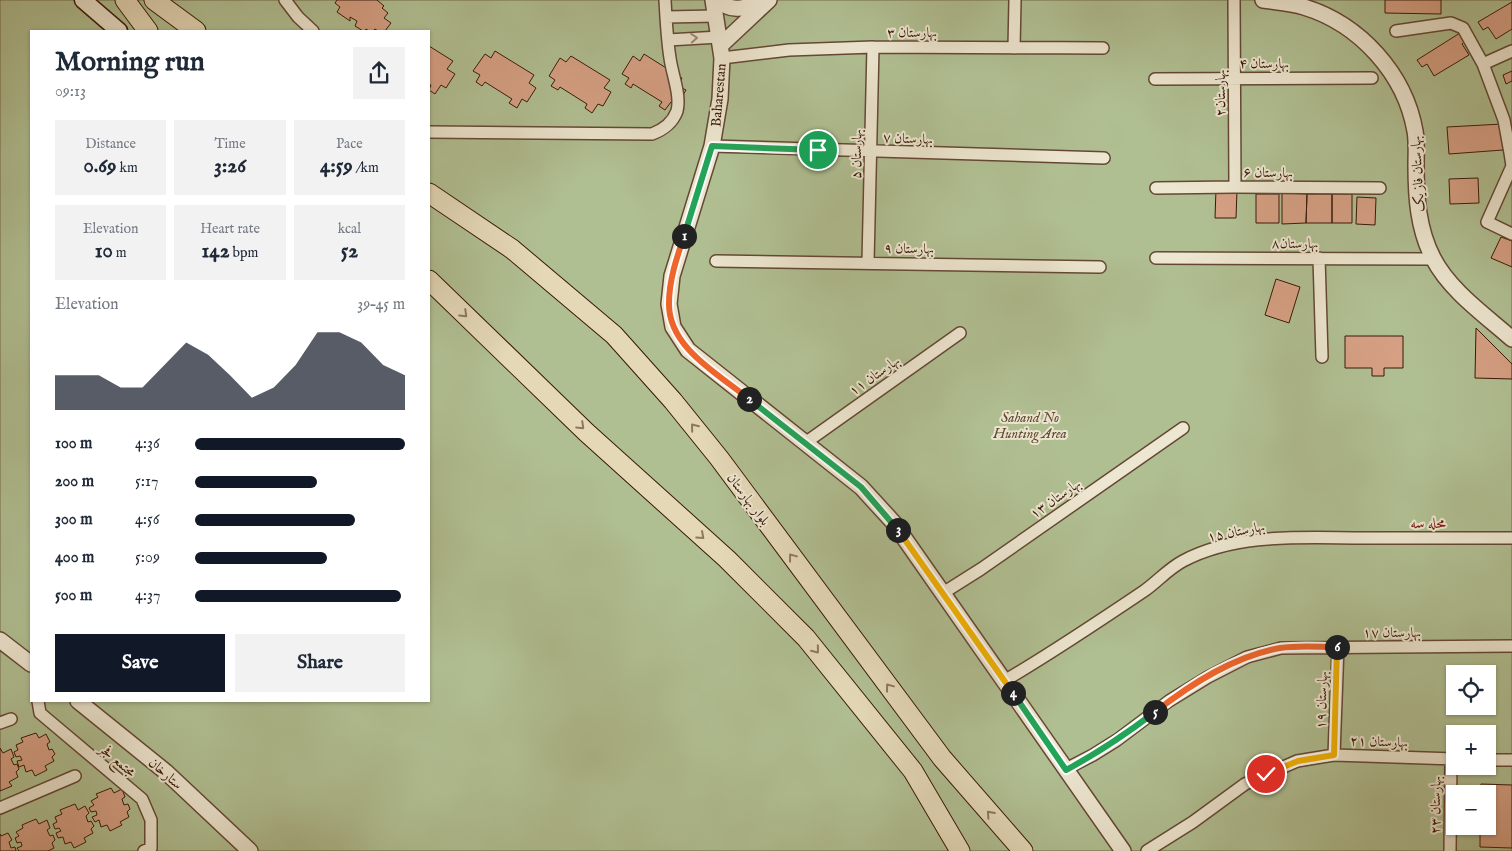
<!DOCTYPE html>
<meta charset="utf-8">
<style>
body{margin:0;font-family:"IM FELL English",Amiri,serif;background:#f2f2f3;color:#1f2937;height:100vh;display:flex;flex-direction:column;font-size:19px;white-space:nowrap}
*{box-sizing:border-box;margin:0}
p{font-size:16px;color:#747a83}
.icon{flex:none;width:28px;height:28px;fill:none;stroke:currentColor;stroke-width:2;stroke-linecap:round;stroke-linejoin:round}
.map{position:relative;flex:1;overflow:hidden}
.side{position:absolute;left:30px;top:30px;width:400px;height:672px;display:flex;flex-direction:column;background:#fff;border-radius:0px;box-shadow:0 1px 4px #0004}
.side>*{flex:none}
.fabs{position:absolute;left:1446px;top:665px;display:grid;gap:10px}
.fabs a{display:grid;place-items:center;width:50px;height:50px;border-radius:0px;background:#fff;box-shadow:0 1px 4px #0004;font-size:25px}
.pin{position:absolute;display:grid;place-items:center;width:42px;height:42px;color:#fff;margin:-21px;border:2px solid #fff;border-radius:50%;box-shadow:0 1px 5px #0007}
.km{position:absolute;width:25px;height:25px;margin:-12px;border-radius:50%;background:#222;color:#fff;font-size:14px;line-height:25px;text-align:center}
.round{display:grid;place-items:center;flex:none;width:52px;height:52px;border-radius:0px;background:#f2f2f3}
.head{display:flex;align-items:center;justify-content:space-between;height:85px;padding:0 25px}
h1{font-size:28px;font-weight:700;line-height:38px}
.metrics{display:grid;grid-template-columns:repeat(3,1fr);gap:8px;height:85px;padding:5px 25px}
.metrics div{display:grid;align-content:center;border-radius:0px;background:#f2f2f3;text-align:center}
.metrics b{font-size:21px;font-weight:700}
.metrics small{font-size:14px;font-weight:400}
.metrics p{font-size:14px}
.chart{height:140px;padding:10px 25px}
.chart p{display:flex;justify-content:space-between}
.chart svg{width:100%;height:90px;margin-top:5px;fill:#111827;opacity:.7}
.cta{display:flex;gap:10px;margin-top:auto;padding:10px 25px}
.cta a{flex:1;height:58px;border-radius:0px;background:#111827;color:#fff;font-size:20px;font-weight:700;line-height:58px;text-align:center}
.cta a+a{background:#f2f2f3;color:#1f2937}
ul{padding:0 25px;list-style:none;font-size:16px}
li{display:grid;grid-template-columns:80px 60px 1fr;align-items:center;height:38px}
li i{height:12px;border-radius:6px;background:#111827}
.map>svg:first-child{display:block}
</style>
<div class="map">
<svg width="1512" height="851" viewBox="0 0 1512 851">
<rect width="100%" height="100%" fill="#e4d8b7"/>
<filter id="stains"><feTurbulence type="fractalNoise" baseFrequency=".004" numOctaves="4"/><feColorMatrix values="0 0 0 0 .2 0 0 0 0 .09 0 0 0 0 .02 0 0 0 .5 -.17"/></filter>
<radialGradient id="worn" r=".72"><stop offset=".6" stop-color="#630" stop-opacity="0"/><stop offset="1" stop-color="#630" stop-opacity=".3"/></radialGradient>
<path fill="#b0bf92" stroke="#746c4d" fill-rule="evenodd" d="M 0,0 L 1512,0 L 1512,851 L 0,851 ZM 31,31 L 429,31 L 429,701 L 31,701 ZM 1455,674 L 1488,674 L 1488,706 L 1455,706 ZM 1455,734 L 1488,734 L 1488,766 L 1455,766 ZM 1455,794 L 1488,794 L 1488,826 L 1455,826 Z"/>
<path fill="#d6a084" stroke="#391808" d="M 337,0 L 377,0 L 384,6 L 382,8 L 388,13 L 384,18 L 391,23 L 385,31 L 378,31 L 375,29 L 373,31 L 369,31 L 366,29 L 365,31 L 363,31 L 355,26 L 357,21 L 350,17 L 350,21 L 337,12 L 340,7 L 335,3 Z
M 1385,0 L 1441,0 L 1441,14 L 1385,13 Z
M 1512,2 L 1512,29 L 1496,39 L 1488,27 L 1483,30 L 1478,22 Z
M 1460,33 L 1465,41 L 1462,44 L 1469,55 L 1434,76 L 1427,64 L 1422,67 L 1417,60 Z
M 429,46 L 453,61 L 447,69 L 455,74 L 446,88 L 441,85 L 435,94 L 429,90 L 431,85 L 429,84 Z
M 495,51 L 534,75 L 529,83 L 536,88 L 527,102 L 522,99 L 517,108 L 509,103 L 512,99 L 485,82 L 482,86 L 476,82 L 480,75 L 473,71 L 485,54 L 491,58 Z
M 644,54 L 682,78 L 678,86 L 686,90 L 676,107 L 671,102 L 665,110 L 659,106 L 662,102 L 633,84 L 631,88 L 625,84 L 629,78 L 622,74 L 633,56 L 640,61 Z
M 571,56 L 610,80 L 604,88 L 611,92 L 603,106 L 598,104 L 592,113 L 585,108 L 587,104 L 560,87 L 558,90 L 551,86 L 555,80 L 549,76 L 560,58 L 566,62 Z
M 1512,71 L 1512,81 L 1506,84 L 1503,75 Z
M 1502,124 L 1503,150 L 1449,154 L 1447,127 Z
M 1478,178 L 1479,203 L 1450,204 L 1449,179 Z
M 1216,189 L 1237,190 L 1236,218 L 1215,218 Z
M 1282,193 L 1307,194 L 1306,223 L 1282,224 Z
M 1256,194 L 1279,194 L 1279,223 L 1256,223 Z
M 1307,194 L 1332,194 L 1332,223 L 1306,223 Z
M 1332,194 L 1352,194 L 1352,223 L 1332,223 Z
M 1357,197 L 1376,198 L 1375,225 L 1356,224 Z
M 1501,237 L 1512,241 L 1512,267 L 1491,258 Z
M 1276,279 L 1300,287 L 1289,323 L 1265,315 Z
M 1476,328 L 1512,364 L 1512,379 L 1475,378 Z
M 1345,336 L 1403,336 L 1403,368 L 1384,368 L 1384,376 L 1372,376 L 1372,368 L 1345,368 Z
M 36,733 L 39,738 L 46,734 L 50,742 L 47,744 L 49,750 L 52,749 L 55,754 L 52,757 L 54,761 L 45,766 L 47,770 L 35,776 L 32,770 L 26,772 L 24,765 L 19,767 L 17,761 L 22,760 L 20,756 L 16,757 L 14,752 L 18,750 L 16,745 L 23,742 L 21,738 Z
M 0,748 L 3,753 L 11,749 L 14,757 L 11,759 L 14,765 L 17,764 L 19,769 L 16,772 L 18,777 L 9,782 L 12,786 L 0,791 Z
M 1481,784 L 1512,785 L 1512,848 L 1480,847 L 1480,826 L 1488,826 L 1488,794 L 1480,794 Z
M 111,788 L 114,793 L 122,789 L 125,797 L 122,799 L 124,805 L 128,804 L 130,809 L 127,812 L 129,817 L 120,822 L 122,825 L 110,831 L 107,825 L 101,827 L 99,820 L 95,822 L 92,817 L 97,815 L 96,811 L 91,812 L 89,808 L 94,805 L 91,801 L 98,797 L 96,794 Z
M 75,804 L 78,810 L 85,806 L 89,813 L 86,816 L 88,822 L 91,821 L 94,826 L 91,829 L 93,833 L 84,838 L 86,842 L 74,848 L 71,842 L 65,844 L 63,837 L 58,838 L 56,833 L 61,831 L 59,828 L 55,829 L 53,824 L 57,822 L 55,817 L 62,814 L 60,810 Z
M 36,819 L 39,824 L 47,820 L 50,828 L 47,830 L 50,836 L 53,835 L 55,840 L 52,843 L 54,848 L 48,851 L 19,851 L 17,848 L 22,846 L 21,842 L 17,843 L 15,838 L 19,836 L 16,832 L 23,828 L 22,825 Z
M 8,833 L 12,840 L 9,842 L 11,848 L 15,847 L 16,851 L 0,851 L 0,834 L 1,836 Z"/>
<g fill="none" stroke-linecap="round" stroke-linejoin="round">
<defs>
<path id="minor" d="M 285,0 L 298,17 L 313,31
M 1234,0 L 1235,187
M 666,17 L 716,16
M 1396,31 L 1451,23 L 1463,28 L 1483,64 L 1504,120 L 1510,153 L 1512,166 L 1487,222 L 1512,234
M 668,40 L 719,37
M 1014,48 L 1015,0
M 722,58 L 789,50 L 873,47 L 1103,48
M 1483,64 L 1512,51
M 1155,79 L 1372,78
M 429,132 L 652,134 C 663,130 673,122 677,111 C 681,95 672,74 670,58 C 667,39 666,19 665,0
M 712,146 L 1104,158
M 1156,188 L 1235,187 L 1380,188
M 1156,258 L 1433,259
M 1319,258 L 1322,357
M 716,261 L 1100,267
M 868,262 L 873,47
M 805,443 L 960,333
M 943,593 L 981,569 L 1183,428
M 1004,681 C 1052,653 1098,622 1144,591 C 1157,582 1168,569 1183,561 C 1238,532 1304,538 1365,538 C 1414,538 1463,538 1512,538
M 38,701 L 40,713 L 142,799 L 151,820 L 151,848 L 144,851
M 0,723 L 11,719
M 1334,755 L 1338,647
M 1488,760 L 1512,760
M 1066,769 L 1093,755 L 1117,740 L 1169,701 L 1208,677 L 1247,657 L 1281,648 L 1512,646
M 0,808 L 75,776
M 1147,851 L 1193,822 L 1245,784 L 1297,761 L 1334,755 L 1455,759
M 1450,851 L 1451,759"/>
<path id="tertiary" d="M 713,0 L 722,58 L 720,99 L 712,146 L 672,276 L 669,304 L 673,327 L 688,350 L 861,487 L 893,522 L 1123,851
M 720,0 C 731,15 750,6 763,1
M 1263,0 C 1276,2 1291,3 1304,7 C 1360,24 1405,74 1415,131 C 1417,142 1416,154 1416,165 C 1416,197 1418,229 1433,258 C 1450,291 1485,315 1512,339
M 720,46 L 769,0
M 0,640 L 31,664
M 78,701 L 166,772 L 250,851"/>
<path id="secondary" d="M 83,0 L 119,31"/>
<path id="primary" d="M 125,0 L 148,31
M 154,0 L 196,31
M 429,193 L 512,249 L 614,335 L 673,401 L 719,458 L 942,758 L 1023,851
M 429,280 L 586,432 L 727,559 L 806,638 L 913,771 L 960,851"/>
</defs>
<use href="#minor" stroke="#644834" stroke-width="14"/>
<use href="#tertiary" stroke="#644834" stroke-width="18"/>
<use href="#secondary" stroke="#391808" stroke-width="19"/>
<use href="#primary" stroke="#391808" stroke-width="21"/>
<use href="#minor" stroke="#ede6d0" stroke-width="11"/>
<use href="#tertiary" stroke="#ede6d0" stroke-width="15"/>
<use href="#secondary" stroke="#ede6d0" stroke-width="16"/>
<use href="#primary" stroke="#e4d8b7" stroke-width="19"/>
</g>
<defs><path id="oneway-chevron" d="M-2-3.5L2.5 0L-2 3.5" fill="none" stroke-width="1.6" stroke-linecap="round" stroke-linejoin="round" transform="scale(1.25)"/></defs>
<use stroke="#9c8976" href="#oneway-chevron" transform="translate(694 38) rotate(-4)"/>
<g stroke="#8e7860">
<use href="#oneway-chevron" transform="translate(464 314) rotate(44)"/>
<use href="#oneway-chevron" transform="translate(581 426) rotate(44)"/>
<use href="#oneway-chevron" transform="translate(694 427) rotate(-129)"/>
<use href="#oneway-chevron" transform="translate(701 536) rotate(42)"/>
<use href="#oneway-chevron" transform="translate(792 557) rotate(-127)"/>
<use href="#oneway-chevron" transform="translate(816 650) rotate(51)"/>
<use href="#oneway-chevron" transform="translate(889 687) rotate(-127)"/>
<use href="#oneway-chevron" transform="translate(990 814) rotate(-132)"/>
</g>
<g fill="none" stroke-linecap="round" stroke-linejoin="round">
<defs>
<path id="split-1" d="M 684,236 L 712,146 L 818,150"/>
<path id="split-2" d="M 684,236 C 677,257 669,280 669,303 C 668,347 718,374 749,399"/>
<path id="split-3" d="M 749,399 L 861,487 L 898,530"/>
<path id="split-4" d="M 898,530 L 1013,693"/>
<path id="split-5" d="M 1013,693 L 1066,770 C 1098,753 1126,734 1155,712"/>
<path id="split-6" d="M 1155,712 C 1191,684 1234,656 1280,648 C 1298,645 1319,647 1337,647"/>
<path id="split-7" d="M 1266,774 L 1298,761 L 1334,755 L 1337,647"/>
</defs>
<use href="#split-1" stroke="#fff" stroke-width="10"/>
<use href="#split-2" stroke="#fff" stroke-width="10"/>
<use href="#split-3" stroke="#fff" stroke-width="10"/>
<use href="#split-4" stroke="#fff" stroke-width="10"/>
<use href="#split-5" stroke="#fff" stroke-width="10"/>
<use href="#split-6" stroke="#fff" stroke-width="10"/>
<use href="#split-7" stroke="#fff" stroke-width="10"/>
<use href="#split-1" stroke="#22a559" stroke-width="6"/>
<use href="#split-2" stroke="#f0652b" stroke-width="6"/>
<use href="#split-3" stroke="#22a559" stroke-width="6"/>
<use href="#split-4" stroke="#f5b400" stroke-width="6"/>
<use href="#split-5" stroke="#22a559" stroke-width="6"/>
<use href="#split-6" stroke="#f0652b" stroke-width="6"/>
<use href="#split-7" stroke="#f5b400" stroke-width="6"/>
</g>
<g text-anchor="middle" stroke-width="4" stroke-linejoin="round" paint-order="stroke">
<g font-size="14" fill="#391808" stroke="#ede6d0">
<text x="912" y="37">بهارستان ۳</text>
<text x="1264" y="68">بهارستان ۴</text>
<text transform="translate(1220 93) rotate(-90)" y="5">بهارستان۲</text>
<text transform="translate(718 95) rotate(-85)" y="5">Baharestan</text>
<text transform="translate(908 138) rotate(2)" y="5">بهارستان ۷</text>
<text transform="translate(856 154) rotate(-89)" y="5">بهارستان ۵</text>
<text transform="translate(1268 172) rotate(1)" y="5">بهارستان ۶</text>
<text transform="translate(1417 174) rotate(-93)" y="5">بهارستان فاز یک</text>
<text x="1295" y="248">بهارستان۸</text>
<text transform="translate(909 248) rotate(1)" y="5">بهارستان ۹</text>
<text transform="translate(874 375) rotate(-35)" y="5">بهارستان ۱۱</text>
<text transform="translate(1055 498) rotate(-35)" y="5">بهارستان ۱۳</text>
<text transform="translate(749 499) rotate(53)" y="5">بلوار بهارستان</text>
<text transform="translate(1236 531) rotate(-11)" y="5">بهارستان ۱۵</text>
<text x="1392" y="637">بهارستان ۱۷</text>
<text transform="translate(1321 700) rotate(-88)" y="5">بهارستان ۱۹</text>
<text transform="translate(1379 741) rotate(2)" y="5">بهارستان ۲۱</text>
<text transform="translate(118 760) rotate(40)" y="5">مجتمع فجر</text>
<text transform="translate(166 773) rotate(41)" y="5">ستارخان</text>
<text transform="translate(1435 805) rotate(-89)" y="5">بهارستان ۲۳</text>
</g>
<g font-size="14" font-style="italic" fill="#5d4a31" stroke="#ede6d0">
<text x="1030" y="422">Sahand No<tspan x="1030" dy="16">Hunting Area</tspan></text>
</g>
<g font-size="15" fill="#7a1f14" stroke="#ede6d0">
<text x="1428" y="528">محله سه</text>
</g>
</g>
<rect width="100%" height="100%" filter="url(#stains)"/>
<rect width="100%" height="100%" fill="url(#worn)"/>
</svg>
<div class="fabs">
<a><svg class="icon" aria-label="locate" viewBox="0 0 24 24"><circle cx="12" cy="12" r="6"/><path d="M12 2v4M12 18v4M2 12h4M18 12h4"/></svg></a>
<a>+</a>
<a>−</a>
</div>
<div class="pin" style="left:818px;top:150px;background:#1e9e55"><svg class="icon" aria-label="arrive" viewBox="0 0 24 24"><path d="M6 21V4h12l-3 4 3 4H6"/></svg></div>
<div class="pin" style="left:1266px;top:774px;background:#d93025"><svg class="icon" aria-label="check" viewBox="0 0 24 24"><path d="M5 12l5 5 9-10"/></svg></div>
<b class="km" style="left:684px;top:236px">1</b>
<b class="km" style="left:749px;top:399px">2</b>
<b class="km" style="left:898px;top:530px">3</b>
<b class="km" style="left:1013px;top:693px">4</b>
<b class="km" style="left:1155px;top:712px">5</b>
<b class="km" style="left:1337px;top:647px">6</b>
<section class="side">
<div class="head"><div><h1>Morning run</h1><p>09:13</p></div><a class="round"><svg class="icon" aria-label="share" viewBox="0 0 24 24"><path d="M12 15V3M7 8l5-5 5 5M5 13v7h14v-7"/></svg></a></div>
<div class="metrics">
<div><p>Distance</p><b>0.69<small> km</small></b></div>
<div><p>Time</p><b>3:26</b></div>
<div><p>Pace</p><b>4:59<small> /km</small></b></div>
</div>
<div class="metrics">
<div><p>Elevation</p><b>10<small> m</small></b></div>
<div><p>Heart rate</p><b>142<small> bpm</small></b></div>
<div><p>kcal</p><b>52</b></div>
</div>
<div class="chart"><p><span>Elevation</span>39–45 m</p>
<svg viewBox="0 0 160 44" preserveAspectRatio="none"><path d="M0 44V27L10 27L20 27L30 33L40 33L50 22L60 11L70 17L80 27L90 38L100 33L110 22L120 6L130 6L140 11L150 22L160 27V44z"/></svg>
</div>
<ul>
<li><b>100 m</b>4:36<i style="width:100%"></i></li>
<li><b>200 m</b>5:17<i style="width:58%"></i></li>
<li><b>300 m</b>4:56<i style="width:76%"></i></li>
<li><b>400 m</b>5:09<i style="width:63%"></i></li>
<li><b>500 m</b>4:37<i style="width:98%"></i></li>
</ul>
<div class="cta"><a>Save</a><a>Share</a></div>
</section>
</div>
